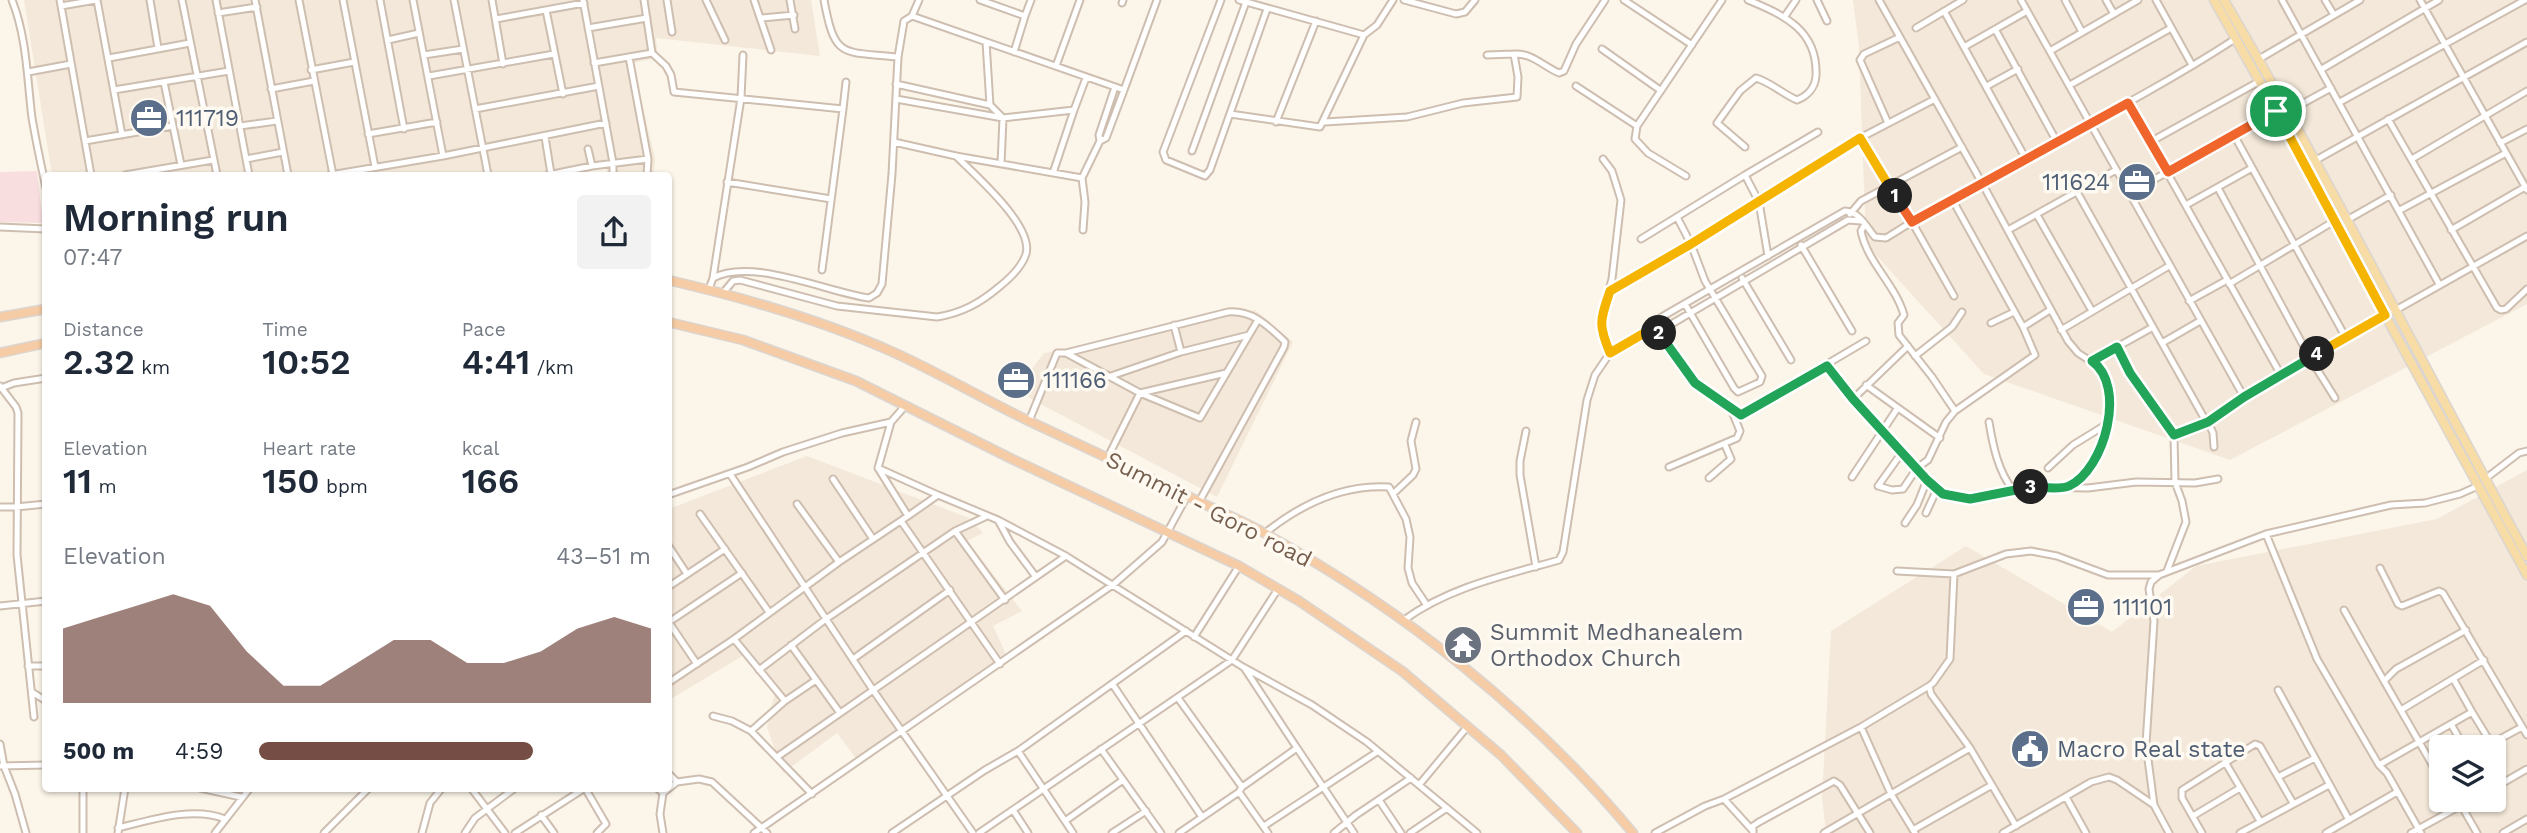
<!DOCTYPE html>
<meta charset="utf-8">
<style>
body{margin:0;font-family:"Work Sans",sans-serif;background:#f2f2f3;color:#1f2937;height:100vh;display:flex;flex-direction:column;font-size:26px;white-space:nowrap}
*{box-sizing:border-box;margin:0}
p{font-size:23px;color:#747a83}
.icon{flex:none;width:38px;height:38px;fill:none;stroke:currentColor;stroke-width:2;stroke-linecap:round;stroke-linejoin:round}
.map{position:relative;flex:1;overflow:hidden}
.side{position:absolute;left:42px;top:172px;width:630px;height:620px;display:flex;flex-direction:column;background:#fff;border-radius:7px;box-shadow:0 2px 5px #0004}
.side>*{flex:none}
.tools{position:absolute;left:2429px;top:735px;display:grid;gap:14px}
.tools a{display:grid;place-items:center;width:77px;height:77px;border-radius:7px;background:#fff;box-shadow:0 2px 5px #0004;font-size:35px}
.pin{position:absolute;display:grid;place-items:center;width:60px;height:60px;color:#fff;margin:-30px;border:4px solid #fff;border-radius:50%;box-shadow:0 2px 7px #0007}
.km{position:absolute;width:35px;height:35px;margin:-18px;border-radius:50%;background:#222;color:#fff;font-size:19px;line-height:35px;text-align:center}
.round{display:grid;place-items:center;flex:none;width:74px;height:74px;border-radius:7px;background:#f2f2f3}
.head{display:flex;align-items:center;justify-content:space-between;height:119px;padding:0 21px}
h1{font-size:38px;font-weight:600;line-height:52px}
.stats{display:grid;grid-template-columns:repeat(3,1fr);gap:10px;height:119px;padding:7px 21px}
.stats div{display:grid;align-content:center}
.stats b{font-size:35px;font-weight:600}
.stats small{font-size:19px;font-weight:400}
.stats p{font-size:19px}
.chart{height:196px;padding:14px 21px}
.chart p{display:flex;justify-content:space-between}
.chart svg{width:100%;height:126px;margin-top:7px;fill:#764d44;opacity:.7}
ul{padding:0 21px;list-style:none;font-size:23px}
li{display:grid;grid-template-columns:112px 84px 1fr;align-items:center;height:52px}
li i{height:18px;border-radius:9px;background:#764d44}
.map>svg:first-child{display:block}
</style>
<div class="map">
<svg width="2527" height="833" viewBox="0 0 2527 833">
<rect width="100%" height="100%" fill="#fcf6ea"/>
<path fill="#f3e8d9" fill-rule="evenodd" d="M 24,0 L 811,0 L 820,56 L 656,38 L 658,58 L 632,63 L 655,158 L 654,175 L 607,175 L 606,167 L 567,175 L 52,175 Z
M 1853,0 L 2527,0 L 2527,304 L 2230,460 L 1984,374 L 1866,244 L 1859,47 Z
M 1255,310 L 1293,342 L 1217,497 L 1031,399 L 1022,390 L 1021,383 L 1044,353 Z
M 807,456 L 969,518 L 983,533 L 967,541 L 1022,611 L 993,626 L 1007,656 L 858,761 L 837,733 L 783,773 L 767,727 L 775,692 L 744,655 L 669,700 L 669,509 Z
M 2527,470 L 2527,833 L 1826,833 L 1822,798 L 1831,631 L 1966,546 L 2112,632 L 2196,566 L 2437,519 ZM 2441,747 L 2494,747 L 2494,800 L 2441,800 Z"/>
<path fill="#f9dee0" d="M 37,171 L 43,223 L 0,222 L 0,172 Z"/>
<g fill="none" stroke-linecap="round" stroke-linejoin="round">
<defs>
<path id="minor" d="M 12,0 C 27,38 27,78 32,118 C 36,141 41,165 46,188
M 60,0 L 91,175
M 97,0 L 122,135
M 150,0 L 158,48
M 182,0 L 217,175
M 216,0 L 249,175
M 255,0 L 288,175
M 299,0 L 333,175
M 343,0 L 375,167
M 380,0 L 404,129
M 413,0 L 443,156
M 454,0 L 488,175
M 492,0 L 503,64
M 583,0 L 613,163 L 613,175
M 644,0 L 652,53 L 666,66 L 671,75 L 674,92 L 843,109 L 846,82
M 667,0 L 672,32
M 706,0 L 725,40
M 754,0 L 771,50
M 790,0 L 795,29
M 824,0 C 835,60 842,51 898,57
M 980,0 L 1025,16 L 1014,52
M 1221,0 L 1163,152 L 1166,160 L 1205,176 L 1210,170 L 1267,9
M 1239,0 L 1364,35
M 1404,0 L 1456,14 L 1465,12 L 1475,0
M 1624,0 L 1692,45
M 1817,0 L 1827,21
M 1879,0 L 1982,183 L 2068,341 L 2078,353 L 2098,366 L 2107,390 L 2110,407 L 2106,437 L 2089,470 L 2067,487
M 2021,0 L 2244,397 L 2385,315
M 2065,0 L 2082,32
M 2106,0 L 2114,14
M 2156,0 L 2192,65
M 2282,0 L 2439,284
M 2325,0 L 2334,15
M 2420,0 L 2527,190
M 1122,3 L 1123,0
M 61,6 L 96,0
M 546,10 L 563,94
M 1944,11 L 2026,159
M 218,13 L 257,7
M 912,16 L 919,0
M 1025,16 L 1031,0
M 1785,16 L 1796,0
M 761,18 L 794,15
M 496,19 L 584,3
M 588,28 L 647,18
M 1916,28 L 1963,0
M 1995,29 L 2057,142
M 388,40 L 419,33
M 986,42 L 990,105 L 1003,118 L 1001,164
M 1964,47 L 2027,11
M 1602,49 L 1660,90
M 2050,51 L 2138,0
M 424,55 L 463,49
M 1487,55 L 1514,54
M 629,57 L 648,159 L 647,175
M 109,58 L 190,43
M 2259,59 L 2360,0
M 594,63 L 652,53
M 1056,66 L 1080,0
M 2322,69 L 2439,0
M 311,70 L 354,62
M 28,72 L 71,64
M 429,76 L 554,54
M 164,82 L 181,165
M 896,84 L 990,105
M 2070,85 L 2171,28
M 1576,86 L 1637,126 L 1722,0
M 1987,86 L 2018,69
M 271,89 L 314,81
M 114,90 L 229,71
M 896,99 L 1003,118 L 1074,110 L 1086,78
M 1935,99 L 1860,138 L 1912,222 L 1954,296
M 2340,102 L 2525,0
M 2128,103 L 2281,375
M 475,109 L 599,86
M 2289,111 L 2331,88
M 1230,114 L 1320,127 L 1364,35 L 1377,25 L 1393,0
M 2388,119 L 2497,308 L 2501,310 L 2506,309 L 2527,289
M 1276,122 L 1316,21
M 1325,122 L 1407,117 L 1463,103 L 1517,97 L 1518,77 L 1514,54 C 1532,53 1543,66 1559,73 L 1564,71 L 1576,44 L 1605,0
M 1888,123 L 1860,60 L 1864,54 L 1900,37
M 240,126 L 277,121
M 1637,126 L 1635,139 L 1648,153 L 1686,176
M 368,134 L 437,122
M 2234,135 L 2346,338
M 545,137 L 551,174
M 85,141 L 173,126
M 1100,141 L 1099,135 L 1115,87
M 894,142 L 956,156 L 1082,178 L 1100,141 L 1106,138 L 1124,90
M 2150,142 L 2260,81
M 2500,143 L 2527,129
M 1745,147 L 1717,123 L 1740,91 L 1756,78 C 1770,82 1783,94 1797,100 C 1807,96 1815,88 1816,76 C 1818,30 1784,15 1748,0
M 588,149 L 592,166
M 1192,151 L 1246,2
M 246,159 L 283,152
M 1603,159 L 1612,171 L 1621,200 L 1612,279 L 1601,319 L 1601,331 L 1610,353
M 2412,159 L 2527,91
M 2316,160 L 2527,42
M 1053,173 L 1074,110
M 125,175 L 213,160
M 330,175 L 443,156 L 606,123
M 548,175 L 592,166 L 648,159
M 1082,178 L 1085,202 L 1083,230
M 727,182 L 831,199
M 2218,188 L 2310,358 L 2335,398
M 2077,192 L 2203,416 L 2208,422 L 2244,397
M 2130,193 L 2276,111
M 1952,199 L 2023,327 L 2050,310
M 2186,205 L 2252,168
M 2400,210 L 2506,153
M 1850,214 L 1861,201 L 1962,147
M 2037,215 L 2092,311
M 1677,217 L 1691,244 L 1705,281 L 1762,376 L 1760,382 L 1738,392 L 1734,388 L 1685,304
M 2347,220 L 2391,195
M 1865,224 L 1861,231 C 1867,262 1895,284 1904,315 L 1898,323 L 1899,335 L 1932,377 L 1955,411
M 0,227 L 46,229
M 2008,230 L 2116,170
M 2451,230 L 2525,187
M 1641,239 L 1745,175
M 1801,245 L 1852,331
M 1768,256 L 1759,202 L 1860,138
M 822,270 L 843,109
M 713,278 C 751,257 827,292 869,298 L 877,293 L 882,284 L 892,174 L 898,57 L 904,21 L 912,16 L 1124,90 L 1157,0
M 1742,278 L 1791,360
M 2229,284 L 2336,220
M 709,289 L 713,278 L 741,98 L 743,55
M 1610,291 L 1759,202 L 1745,175 L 1818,132
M 723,293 L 733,281 L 740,280 L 837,306 L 937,317 C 962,313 980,303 999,287 C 1009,279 1022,267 1026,254 C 1034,226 975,175 956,156
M 2189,301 L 2227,280
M 2394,311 L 2527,236
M 1653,322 L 1695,383 L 1741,415 L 1866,341
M 1991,323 L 2014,312
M 1174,325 L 1181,352 L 1249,335 L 1258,320
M 2061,330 L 2169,266
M 1646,332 L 1658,332 L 1843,223 L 1848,220 L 1861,221
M 2162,343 L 2200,321
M 2117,347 L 2130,373 L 2172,434 L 2176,435 L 2208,422 L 2213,433 L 2214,447
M 1066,353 L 1140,393 L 1108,457
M 1915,356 L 1952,327 L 1962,312
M 2092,361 L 2153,327
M 1827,366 L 1853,399 L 1927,480 L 1943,494 L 1970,499 L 2032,487 L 2088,488 L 2136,482 L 2195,483 L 2218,479
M 1108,377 L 1181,352
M 1866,385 L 1940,438
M 0,386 L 16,407 L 18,413 L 17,555 L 34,717
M 1,388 L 14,383 L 46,378
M 1140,393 L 1200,418 L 1249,335
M 1140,393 L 1226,373
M 1853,399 L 1908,346
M 905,406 L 891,422 L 878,468 L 908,516 L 938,495 L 998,520 L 1066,556 L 1243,667 L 1312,705 L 1367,742 L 1477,833
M 1029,421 L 1057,353 L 1066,353 L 1228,312 C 1251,310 1266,324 1282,339 L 1285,342 L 1284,347 L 1199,502
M 1989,422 C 1993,446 1998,471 2013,490
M 1526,431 L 1520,461 L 1520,475 L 1536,567
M 1903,451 L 1878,486 L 1892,490 L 1903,489 L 1917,468 L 1928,460 L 1946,422 L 1955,411 L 2035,355 L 2023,327
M 1669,467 L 1737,438 L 1740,431 L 1731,409
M 878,468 L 938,495
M 2048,468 L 2073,445 L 2107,424
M 730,474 L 873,690 L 973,833
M 1852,477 L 1897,409
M 1709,478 L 1731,459 L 1725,445
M 833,479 L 873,539
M 2485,479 L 2519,453 L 2527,451
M 1394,493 L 1413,475 L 1416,469 L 1411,441 L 1416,422
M 668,495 L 748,467 L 783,452 L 842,433 L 891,422
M 797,504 L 839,562
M 0,507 L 16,507 L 46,504
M 1926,513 L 1937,489
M 700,514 L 769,612
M 998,520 L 1010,542 L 1036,577
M 901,521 L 1000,664
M 1905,523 L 1917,505 L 1927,480
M 955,531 L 1005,600
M 1265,533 C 1300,505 1343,484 1389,487 L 1406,519 L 1410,537 L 1408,568 L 1412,583 L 1426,604
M 2266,534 L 2317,659 L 2379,765
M 668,545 L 687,574
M 2380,568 L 2398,604 L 2402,606 L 2439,591 L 2443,593 L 2527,735
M 1897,571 L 1954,574 L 2006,554 L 2031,551 L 2057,556 L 2108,575 L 2159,575 L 2266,534 L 2391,505 L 2425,503 L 2460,494 L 2478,486
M 2167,571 L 2186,522 L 2182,501 L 2175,482 L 2174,435
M 1954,574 L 1950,659 L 1933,683 L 1929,686 L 1931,694 L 1970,748 L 2016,826
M 668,587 L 725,549
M 0,606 L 46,601
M 2344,610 L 2384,681
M 1404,620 C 1449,587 1506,575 1559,560 L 1563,552 L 1587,400 L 1595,375 L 1610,353 L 1646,332 L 1653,322 L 1845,211 C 1859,211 1867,228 1875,237 L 1886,238 C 1999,166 2123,112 2235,39
M 668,621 L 697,664
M 669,622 L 742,573
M 1194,637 L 1239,566
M 734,639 L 785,701
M 791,645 L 840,713
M 853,659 L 950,590
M 28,666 L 46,666
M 1245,669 L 1297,748
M 759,670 L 826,619 L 955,531 L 987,516
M 668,683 L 734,639 L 839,562 L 908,516
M 1113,685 L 1202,817
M 2278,690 L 2349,820
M 32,692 L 46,701
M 1178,698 L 1242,787
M 2401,710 L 2484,660
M 2472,712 L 2491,743
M 713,716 L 732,721 L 751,731 L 812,794
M 2451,724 L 2464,747
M 1861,727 L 1891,794 L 1915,833
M 751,731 L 785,701 L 816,680
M 0,744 L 4,766 L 15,794 L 26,833
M 2485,747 L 2522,727
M 1101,749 L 1161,833
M 1018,751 L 1073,833
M 777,757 L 1066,556
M 2225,762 L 2260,821
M 0,766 L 46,765
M 668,773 L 677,782 L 699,779 L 712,782 L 767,833
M 2278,777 L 2315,758
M 2441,780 L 2384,681 L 2396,669 L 2466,630
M 1419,785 L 1468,726
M 83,788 L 83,833
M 200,788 L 241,797
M 471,788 L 505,833
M 585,788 L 606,824 L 597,833
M 657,788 L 663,793 L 660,814 L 663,833
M 2494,788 L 2527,769
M 663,793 L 677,782
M 2066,797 L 2086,833
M 1724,799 L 1861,727 L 1929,686
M 1379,800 L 1401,833
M 2154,805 L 2146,744 L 2154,621 L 2149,589 L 2151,582 L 2159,575
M 2461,805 L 2477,833
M 1013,810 L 1028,833
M 541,815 L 554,833
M 2193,816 L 2240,788
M 1065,821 L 1123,780
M 1264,826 L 1377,752
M 118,828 C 151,820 193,806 225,819
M 1913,830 L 1992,785
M 118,833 L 125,788
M 215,833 L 250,788
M 324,833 L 369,788
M 422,833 L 430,803 L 442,788
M 465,833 L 475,818 L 515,788
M 515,833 L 585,788
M 754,833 L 1114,584 L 1162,542 L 1187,496
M 892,833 L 985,770 L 1018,751 L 1186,631
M 979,833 L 1232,660 L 1278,589
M 1112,833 L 1146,811
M 1179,833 L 1239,792
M 1268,833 L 1239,792 L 1242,787 L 1297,748 L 1354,833
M 1334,833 L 1356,815 L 1411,778
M 1410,833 L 1447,808
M 1655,833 L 1705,806 L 1724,799 L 1753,831
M 1753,833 L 1753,826 L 1759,822 L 1834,781 L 1840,785 L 1870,833
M 1824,833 L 1970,748
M 2003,833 L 2091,782 L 2109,777 L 2117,780 L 2154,805 L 2169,833
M 2202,833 L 2182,798 L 2182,790 L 2255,744 L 2260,746 L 2293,803
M 2240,833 L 2329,785
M 2326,833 L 2397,792
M 2411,833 L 2471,800
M 2421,833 L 2387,773 L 2379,765 L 2472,712 L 2454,680
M 2503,833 L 2527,819"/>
<path id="primary" d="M 2214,0 L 2304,161 L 2385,315 L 2527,575
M 2224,0 C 2331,182 2426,371 2527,556"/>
<path id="trunk" d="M 668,280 C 746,298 822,320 895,353 C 941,374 985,400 1031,422 C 1087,448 1144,475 1200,502 C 1222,513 1245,522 1266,534 C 1404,610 1532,712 1633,833
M 0,317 L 46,309
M 668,322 L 743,340 L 856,381 L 1012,459 L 1239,566 L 1299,601 L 1402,671 L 1501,755 L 1577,833
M 0,353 L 46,343"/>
</defs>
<use href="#minor" stroke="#cebeb0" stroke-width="9"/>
<use href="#primary" stroke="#dbd5d1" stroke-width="11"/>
<use href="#trunk" stroke="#dbd5d1" stroke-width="11"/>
<use href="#minor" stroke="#fff" stroke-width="5"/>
<use href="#primary" stroke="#f7dca6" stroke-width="8"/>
<use href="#trunk" stroke="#f5cca5" stroke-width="8"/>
</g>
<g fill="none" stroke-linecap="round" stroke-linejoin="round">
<defs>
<path id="split-1" d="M 1895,196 L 1912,222 L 2128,103 L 2168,172 L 2276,111"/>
<path id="split-2" d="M 1659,333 L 1646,332 L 1610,353 C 1598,324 1600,321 1610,291 L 1691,244 L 1860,138 L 1895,196"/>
<path id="split-3" d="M 1659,333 L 1695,383 L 1741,415 L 1827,366 L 1853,399 L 1927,480 L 1943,494 L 1970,499 L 2031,487"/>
<path id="split-4" d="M 2031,487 C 2042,487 2060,490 2069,486 C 2105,469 2127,386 2092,361 L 2117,347 L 2130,373 L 2174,435 L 2208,422 L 2244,397 L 2317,354"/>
<path id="split-5" d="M 2276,111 L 2385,315 L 2317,354"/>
</defs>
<use href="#split-1" stroke="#fff" stroke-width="14"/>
<use href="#split-2" stroke="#fff" stroke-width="14"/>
<use href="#split-3" stroke="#fff" stroke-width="14"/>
<use href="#split-4" stroke="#fff" stroke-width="14"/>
<use href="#split-5" stroke="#fff" stroke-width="14"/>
<use href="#split-1" stroke="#f0652b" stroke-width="9"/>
<use href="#split-2" stroke="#f5b400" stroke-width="9"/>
<use href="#split-3" stroke="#22a559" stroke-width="9"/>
<use href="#split-4" stroke="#22a559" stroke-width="9"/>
<use href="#split-5" stroke="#f5b400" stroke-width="9"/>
</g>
<defs>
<symbol id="office-disc" viewBox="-11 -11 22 22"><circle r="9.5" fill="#5c6f8a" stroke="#fefaf1"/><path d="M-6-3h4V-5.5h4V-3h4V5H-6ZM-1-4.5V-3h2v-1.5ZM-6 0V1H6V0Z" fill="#fff"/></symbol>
<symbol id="temple-disc" viewBox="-11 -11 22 22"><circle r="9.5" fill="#6b7280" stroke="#fefaf1"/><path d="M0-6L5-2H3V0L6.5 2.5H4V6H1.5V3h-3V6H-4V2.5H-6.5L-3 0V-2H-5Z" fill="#fff"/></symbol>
<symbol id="civic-disc" viewBox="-11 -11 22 22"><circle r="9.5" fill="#5c6f8a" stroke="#fefaf1"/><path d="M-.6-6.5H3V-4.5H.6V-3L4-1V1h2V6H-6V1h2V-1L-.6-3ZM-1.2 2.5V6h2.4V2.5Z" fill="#fff"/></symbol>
</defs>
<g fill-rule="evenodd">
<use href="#office-disc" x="127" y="96" width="44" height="44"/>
<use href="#office-disc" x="2115" y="160" width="44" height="44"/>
<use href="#office-disc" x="994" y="358" width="44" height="44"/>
<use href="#office-disc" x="2064" y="585" width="44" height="44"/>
<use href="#temple-disc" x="1441" y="623" width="44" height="44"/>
<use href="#civic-disc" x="2008" y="727" width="44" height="44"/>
</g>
<g text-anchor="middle" stroke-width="7" stroke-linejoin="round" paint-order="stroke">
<g font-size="23" fill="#4e5e75" stroke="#fefaf1" text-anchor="start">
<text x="176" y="126">111719</text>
<text x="2110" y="190" text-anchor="end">111624</text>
<text x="1043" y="388">111166</text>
<text x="2113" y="615">111101</text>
<text x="2057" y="757">Macro Real state</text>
</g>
<g font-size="23" fill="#765e4e" stroke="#fefaf1">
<text transform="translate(1209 509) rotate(27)" y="8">Summit - Goro road</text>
</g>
<g font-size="23" fill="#5b616d" stroke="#fefaf1" text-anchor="start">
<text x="1490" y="640">Summit Medhanealem<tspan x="1490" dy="26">Orthodox Church</tspan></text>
</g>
</g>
</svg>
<div class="tools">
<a><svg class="icon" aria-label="layers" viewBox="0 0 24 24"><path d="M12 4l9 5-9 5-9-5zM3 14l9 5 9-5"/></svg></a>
</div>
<div class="pin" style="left:2276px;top:111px;background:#1e9e55"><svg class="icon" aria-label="arrive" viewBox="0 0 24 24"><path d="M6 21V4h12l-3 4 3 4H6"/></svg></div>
<b class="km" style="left:1895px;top:196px">1</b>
<b class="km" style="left:1659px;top:333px">2</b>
<b class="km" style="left:2031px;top:487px">3</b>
<b class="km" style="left:2317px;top:354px">4</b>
<section class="side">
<div class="head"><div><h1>Morning run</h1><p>07:47</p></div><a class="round"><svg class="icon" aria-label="share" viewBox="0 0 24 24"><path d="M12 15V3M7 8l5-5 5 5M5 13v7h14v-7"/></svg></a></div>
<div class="stats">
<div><p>Distance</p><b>2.32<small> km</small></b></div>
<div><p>Time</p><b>10:52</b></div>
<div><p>Pace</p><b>4:41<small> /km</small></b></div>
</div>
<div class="stats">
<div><p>Elevation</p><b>11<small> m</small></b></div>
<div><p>Heart rate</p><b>150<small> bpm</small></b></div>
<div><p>kcal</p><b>166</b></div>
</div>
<div class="chart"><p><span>Elevation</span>43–51 m</p>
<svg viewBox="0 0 160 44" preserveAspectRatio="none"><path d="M0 44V18L10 14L20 10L30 6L40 10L50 26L60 38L70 38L80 30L90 22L100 22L110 30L120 30L130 26L140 18L150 14L160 18V44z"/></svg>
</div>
<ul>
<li><b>500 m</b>4:59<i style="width:70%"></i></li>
</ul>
</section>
</div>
